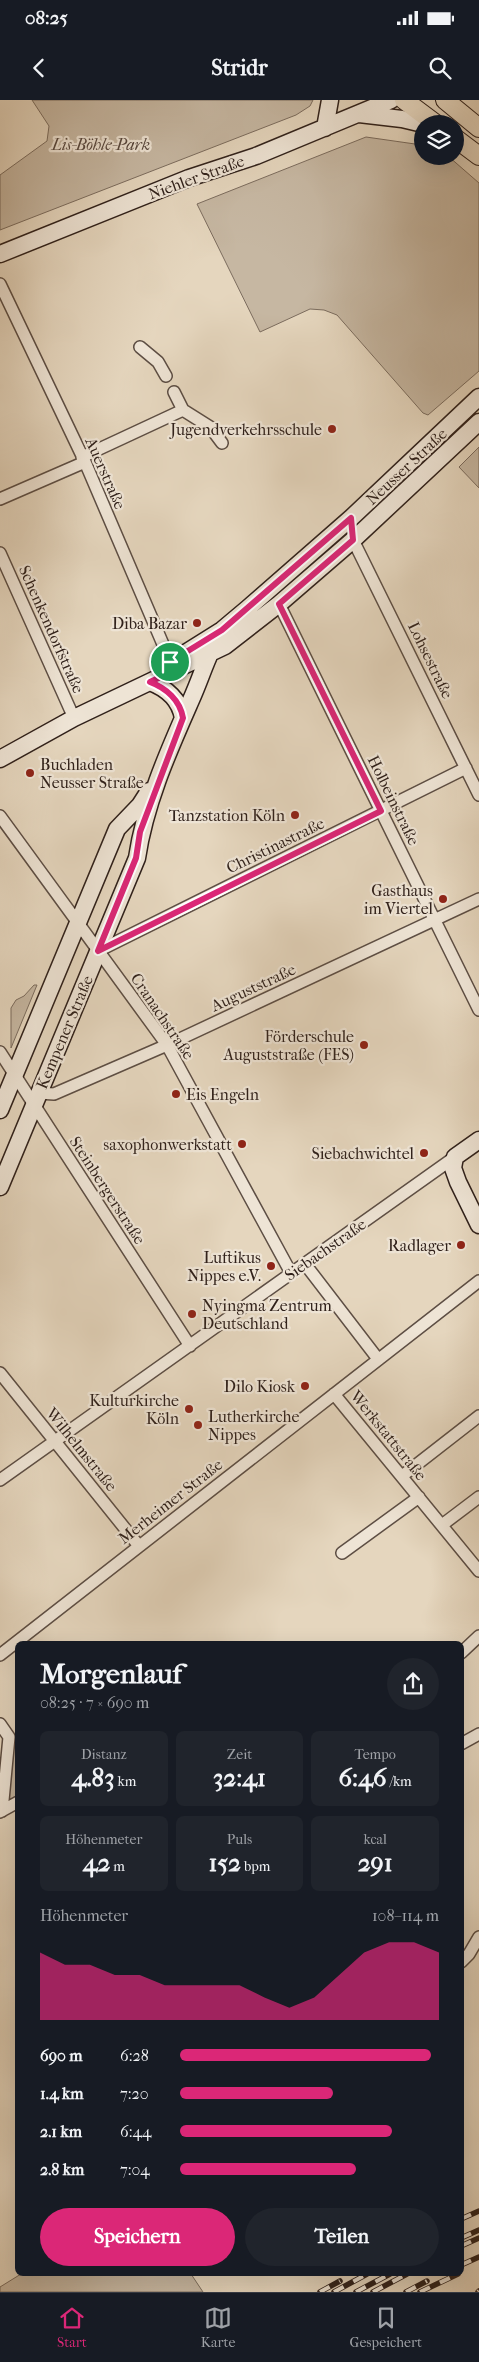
<!DOCTYPE html>
<html lang="de">
<meta charset="utf-8">
<style>
body{margin:0;font-family:"IM FELL French Canon",serif;background:#20242c;color:#f1f3f6;height:100vh;display:flex;flex-direction:column;font-size:19px;white-space:nowrap}
*{box-sizing:border-box;margin:0}
p{font-size:16px;color:#9ea1a6}
.icon{flex:none;width:28px;height:28px;fill:none;stroke:currentColor;stroke-width:2;stroke-linecap:round;stroke-linejoin:round}
.map{position:relative;flex:1;overflow:hidden}
.details{position:absolute;left:15px;top:1541px;width:449px;height:635px;display:flex;flex-direction:column;background:#171b24;border-radius:8px;box-shadow:0 5px 20px #0002}
.details>*{flex:none}
.tools{position:absolute;left:414px;top:15px;display:grid;gap:10px}
.tools a{display:grid;place-items:center;width:50px;height:50px;border-radius:50%;background:#171b24;box-shadow:0 5px 20px #0002;font-size:25px}
.pin{position:absolute;display:grid;place-items:center;width:42px;height:42px;color:#fff;margin:-21px;border:2px solid #fff;border-radius:50%;box-shadow:0 1px 5px #0007}
.round{display:grid;place-items:center;flex:none;width:52px;height:52px;border-radius:26px;background:#20242c}
.headline{display:flex;align-items:center;justify-content:space-between;height:85px;padding:0 25px}
h1{font-size:28px;font-weight:800;line-height:38px}
.figures{display:grid;grid-template-columns:repeat(3,1fr);gap:8px;height:85px;padding:5px 25px}
.figures div{display:grid;align-content:center;border-radius:8px;background:#20242c;text-align:center}
.figures b{font-size:25px;font-weight:800}
.figures small{font-size:14px;font-weight:400}
.figures p{font-size:14px}
.chart{height:140px;padding:10px 25px}
.chart p{display:flex;justify-content:space-between}
.chart svg{width:100%;height:90px;margin-top:5px;fill:#db2777;opacity:.7}
.cta{display:flex;gap:10px;margin-top:auto;padding:10px 25px}
.cta a{flex:1;height:58px;border-radius:30px;background:#db2777;color:#fff;font-size:20px;font-weight:800;line-height:58px;text-align:center}
.cta a+a{background:#20242c;color:#f1f3f6}
ul{padding:0 25px;list-style:none;font-size:16px}
li{display:grid;grid-template-columns:80px 60px 1fr;align-items:center;height:38px}
li i{height:12px;border-radius:6px;background:#db2777}
.status{display:flex;justify-content:space-between;align-items:center;height:35px;padding:0 25px;background:#171b24;direction:ltr}
.status svg{height:14px;fill:currentColor}
header{display:flex;justify-content:space-between;align-items:center;height:65px;padding:0 25px;background:#171b24;font-size:22px;font-weight:800}
.dock{display:flex;justify-content:space-around;align-items:center;height:70px;border-top:1px solid #363941;background:#171b24;font-size:14px;color:#9ea1a6}
.dock a{display:grid;justify-items:center;gap:2px}
.dock .active{color:#db2777}
.map>svg:first-child{display:block}
</style>
<div class="status"><b>08:25</b><svg viewBox="0 0 49 12"><path d="M0 12V9h3v3zM5 12V6h3v6zM10 12V3h3v9zM15 12V0h3v12zM26 1h20v11H26zM47 4h2v5h-2z"/></svg></div>
<header><svg class="icon" aria-label="back" viewBox="0 0 24 24"><path d="M15 5l-7 7 7 7"/></svg>Stridr<svg class="icon" aria-label="search" viewBox="0 0 24 24"><circle cx="10" cy="10" r="6"/><path d="M15 15l6 6"/></svg></header>
<div class="map">
<svg width="479" height="2192" viewBox="0 0 479 2192">
<rect width="100%" height="100%" fill="#e5d6be"/>
<filter id="stains"><feTurbulence type="fractalNoise" baseFrequency=".004" numOctaves="4"/><feColorMatrix values="0 0 0 0 .2 0 0 0 0 .09 0 0 0 0 .02 0 0 0 .5 -.17"/></filter>
<radialGradient id="worn" r=".72"><stop offset=".6" stop-color="#630" stop-opacity="0"/><stop offset="1" stop-color="#630" stop-opacity=".3"/></radialGradient>
<path fill="#c6b7a2" stroke="#7b6c5e" d="M 32,0 L 313,0 L 310,6 L 296,15 L 0,130 L 0,75 L 47,41 L 49,26 Z
M 366,37 L 422,45 L 422,56 L 448,56 L 479,83 L 479,271 L 428,315 L 423,313 L 337,215 L 324,210 L 310,209 L 260,232 L 197,104 Z
M 479,347 L 479,388 L 459,367 Z
M 34,885 L 37,885 L 11,948 L 11,908 L 16,900 L 24,896 Z
M 13,1643 L 17,1645 L 17,1697 L 7,1703 Z
M 21,2174 L 191,2174 L 203,2192 L 0,2192 L 0,2187 Z"/>
<g fill="none" stroke-linecap="round" stroke-linejoin="round">
<defs>
<path id="street" d="M 0,184 L 85,362 L 168,556 L 170,562 L 168,569
M 140,247 L 158,262 L 166,276
M 174,292 L 183,310
M 82,357 L 183,310 L 210,327 L 222,343
M 0,399 L 85,362
M 353,440 L 479,695
M 0,453 L 74,618
M 279,504 L 479,910
M 0,716 L 167,945 L 291,1173
M 98,851 L 466,668
M 0,952 L 190,1246
M 39,993 L 54,994 L 167,945 L 479,799
M 305,1164 L 378,1259
M 0,1273 L 139,1446
M 334,1294 L 479,1471
M 402,1376 L 479,1316
M 0,1380 L 455,1057
M 442,1425 L 479,1397
M 342,1453 L 419,1397
M 461,1553 L 479,1536
M 0,1555 L 479,1181
M 0,1624 L 9,1637
M 461,1644 L 479,1634
M 2,1711 L 9,1637
M 0,1712 L 18,1702
M 461,1862 L 469,1854 L 479,1837"/>
<path id="secondary" d="M 359,14 L 402,19 L 423,24
M 325,28 L 330,0
M 0,154 L 189,78 L 256,56 L 391,0
M 163,567 L 222,530 L 247,509 L 351,418 L 479,297
M 150,582 C 166,588 180,600 183,618
M 0,659 L 74,618 L 225,546 L 279,504 L 353,440 L 479,322
M 0,1010 L 117,729 L 140,705 L 149,691
M 479,1040 L 455,1057 L 453,1068 L 458,1082 L 479,1125
M 0,1087 L 137,758 C 145,703 169,650 191,600 C 202,576 208,552 222,530"/>
<path id="primary" d="M 404,0 L 436,24
M 445,0 L 479,28
M 455,38 L 479,56"/>
</defs>
<use href="#street" stroke="#5d4e44" stroke-width="14"/>
<use href="#secondary" stroke="#30211b" stroke-width="19"/>
<use href="#primary" stroke="#30211b" stroke-width="20"/>
<use href="#street" stroke="#eee4d5" stroke-width="11"/>
<use href="#secondary" stroke="#eee4d5" stroke-width="16"/>
<use href="#primary" stroke="#e5d6be" stroke-width="18"/>
<defs>
<path id="rail" d="M 461,2119 L 479,2111
M 461,2138 L 479,2130
M 461,2146 L 479,2138
M 461,2165 L 479,2157
M 320,2192 L 340,2181
M 334,2192 L 367,2174
M 356,2192 L 390,2174
M 373,2192 L 407,2174
M 406,2192 L 427,2181
M 420,2192 L 458,2174
M 478,2192 L 479,2191"/>
</defs>
<use href="#rail" stroke="#30211b" stroke-width="5.5"/>
<use href="#rail" stroke="#eee4d5" stroke-width="4" stroke-dasharray="11" stroke-linecap="butt"/>
</g>
<g fill="none" stroke-linecap="round" stroke-linejoin="round">
<defs>
<path id="route" d="M 351,418 L 353,440 L 279,504 L 381,711 L 98,851 L 136,758 L 140,732 L 183,618 C 180,600 166,588 150,582 C 159,578 170,573 170,562 L 222,530 Z"/>
</defs>
<use href="#route" stroke="#fff" stroke-width="10"/>
<use href="#route" stroke="#db2777" stroke-width="6"/>
</g>
<g fill="#8f2418" stroke="#eee4d5" stroke-width="2">
<circle cx="332" cy="329" r="5"/>
<circle cx="197" cy="523" r="5"/>
<circle cx="30" cy="673" r="5"/>
<circle cx="295" cy="715" r="5"/>
<circle cx="443" cy="799" r="5"/>
<circle cx="364" cy="945" r="5"/>
<circle cx="176" cy="994" r="5"/>
<circle cx="242" cy="1044" r="5"/>
<circle cx="424" cy="1053" r="5"/>
<circle cx="461" cy="1145" r="5"/>
<circle cx="271" cy="1166" r="5"/>
<circle cx="192" cy="1214" r="5"/>
<circle cx="305" cy="1286" r="5"/>
<circle cx="189" cy="1309" r="5"/>
<circle cx="198" cy="1325" r="5"/>
</g>
<g text-anchor="middle" stroke-width="4.5" stroke-linejoin="round" paint-order="stroke">
<g font-size="16" font-style="italic" fill="#56463d" stroke="#eee4d5">
<text x="101" y="50">Lis-Böhle-Park</text>
</g>
<g font-size="16" fill="#30211b" stroke="#eee4d5">
<text transform="translate(196 77) rotate(-20)" y="6">Niehler Straße</text>
<text transform="translate(406 366) rotate(-43)" y="6">Neusser Straße</text>
<text transform="translate(106 373) rotate(66)" y="6">Auerstraße</text>
<text transform="translate(52 529) rotate(66)" y="6">Schenkendorfstraße</text>
<text transform="translate(431 560) rotate(64)" y="6">Lohsestraße</text>
<text transform="translate(394 700) rotate(64)" y="6">Holbeinstraße</text>
<text transform="translate(275 745) rotate(-26)" y="6">Christinastraße</text>
<text transform="translate(253 887) rotate(-25)" y="6">Auguststraße</text>
<text transform="translate(163 916) rotate(56)" y="6">Cranachstraße</text>
<text transform="translate(64 932) rotate(-67)" y="6">Kempener Straße</text>
<text transform="translate(108 1090) rotate(57)" y="6">Steinbergerstraße</text>
<text transform="translate(325 1149) rotate(-35)" y="6">Siebachstraße</text>
<text transform="translate(389 1335) rotate(51)" y="6">Werkstattstraße</text>
<text transform="translate(82 1349) rotate(51)" y="6">Wilhelmstraße</text>
<text transform="translate(170 1401) rotate(-38)" y="6">Merheimer Straße</text>
</g>
<g font-size="16" fill="#30211b" stroke="#eee4d5" text-anchor="end">
<text x="322" y="335">Jugendverkehrsschule</text>
<text x="187" y="529">Diba Bazar</text>
<text x="40" y="670" text-anchor="start">Buchladen<tspan x="40" dy="18">Neusser Straße</tspan></text>
<text x="285" y="721">Tanzstation Köln</text>
<text x="433" y="796">Gasthaus<tspan x="433" dy="18">im Viertel</tspan></text>
<text x="354" y="942">Förderschule<tspan x="354" dy="18">Auguststraße (FES)</tspan></text>
<text x="186" y="1000" text-anchor="start">Eis Engeln</text>
<text x="232" y="1050">saxophonwerkstatt</text>
<text x="414" y="1059">Siebachwichtel</text>
<text x="451" y="1151">Radlager</text>
<text x="261" y="1163">Luftikus<tspan x="261" dy="18">Nippes e.V.</tspan></text>
<text x="202" y="1211" text-anchor="start">Nyingma Zentrum<tspan x="202" dy="18">Deutschland</tspan></text>
<text x="295" y="1292">Dilo Kiosk</text>
<text x="179" y="1306">Kulturkirche<tspan x="179" dy="18">Köln</tspan></text>
<text x="208" y="1322" text-anchor="start">Lutherkirche<tspan x="208" dy="18">Nippes</tspan></text>
</g>
</g>
<rect width="100%" height="100%" filter="url(#stains)"/>
<rect width="100%" height="100%" fill="url(#worn)"/>
</svg>
<div class="tools">
<a><svg class="icon" aria-label="layers" viewBox="0 0 24 24"><path d="M12 4l9 5-9 5-9-5zM3 14l9 5 9-5"/></svg></a>
</div>
<div class="pin" style="left:170px;top:562px;background:#1e9e55"><svg class="icon" aria-label="arrive" viewBox="0 0 24 24"><path d="M6 21V4h12l-3 4 3 4H6"/></svg></div>
<section class="details">
<div class="headline"><div><h1>Morgenlauf</h1><p>08:25 · 7 × 690 m</p></div><a class="round"><svg class="icon" aria-label="share" viewBox="0 0 24 24"><path d="M12 15V3M7 8l5-5 5 5M5 13v7h14v-7"/></svg></a></div>
<div class="figures">
<div><p>Distanz</p><b>4.83<small> km</small></b></div>
<div><p>Zeit</p><b>32:41</b></div>
<div><p>Tempo</p><b>6:46<small> /km</small></b></div>
</div>
<div class="figures">
<div><p>Höhenmeter</p><b>42<small> m</small></b></div>
<div><p>Puls</p><b>152<small> bpm</small></b></div>
<div><p>kcal</p><b>291</b></div>
</div>
<div class="chart"><p><span>Höhenmeter</span>108–114 m</p>
<svg viewBox="0 0 160 44" preserveAspectRatio="none"><path d="M0 44V11L10 17L20 17L30 22L40 22L50 27L60 27L70 27L80 27L90 33L100 38L110 33L120 22L130 11L140 6L150 6L160 11V44z"/></svg>
</div>
<ul>
<li><b>690 m</b>6:28<i style="width:97%"></i></li>
<li><b>1.4 km</b>7:20<i style="width:59%"></i></li>
<li><b>2.1 km</b>6:44<i style="width:82%"></i></li>
<li><b>2.8 km</b>7:04<i style="width:68%"></i></li>
</ul>
<div class="cta"><a>Speichern</a><a>Teilen</a></div>
</section>
</div>
<nav class="dock">
<a class="active"><svg class="icon" aria-label="home" viewBox="0 0 24 24"><path d="M3 11l9-7 9 7M6 9v11h12V9"/></svg>Start</a>
<a><svg class="icon" aria-label="map" viewBox="0 0 24 24"><path d="M3 6l6-2 6 2 6-2v14l-6 2-6-2-6 2zM9 4v14M15 6v14"/></svg>Karte</a>
<a><svg class="icon" aria-label="saved" viewBox="0 0 24 24"><path d="M7 4h10v16l-5-4-5 4z"/></svg>Gespeichert</a>
</nav>
